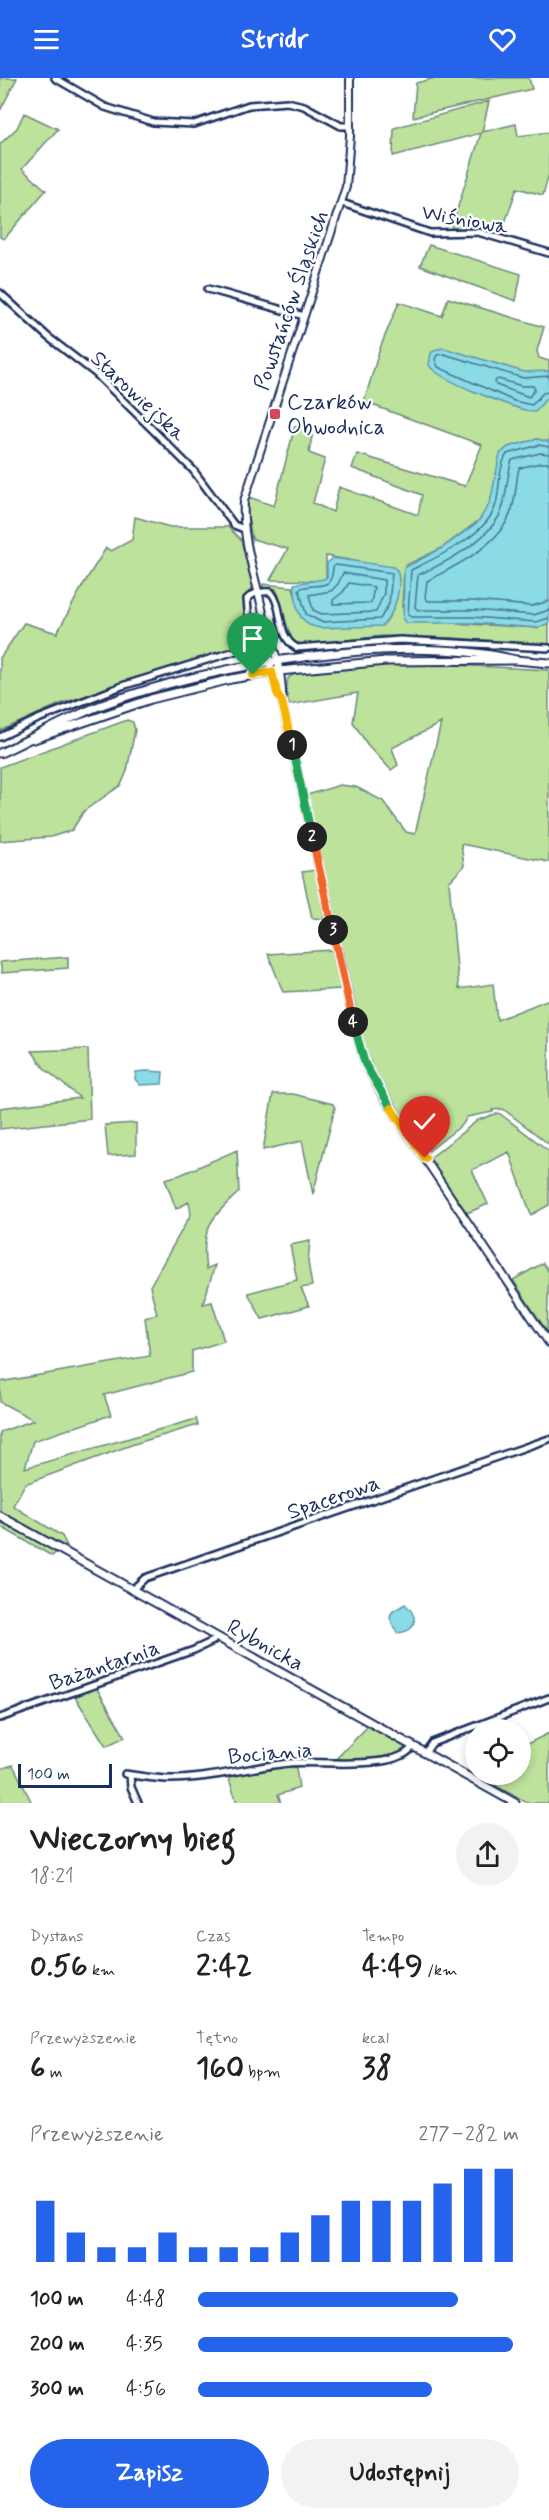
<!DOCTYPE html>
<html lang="pl">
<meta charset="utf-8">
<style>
body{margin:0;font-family:Mynerve,sans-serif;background:#f2f2f2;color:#222;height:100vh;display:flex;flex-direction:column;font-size:22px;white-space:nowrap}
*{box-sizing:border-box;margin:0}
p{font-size:20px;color:#767676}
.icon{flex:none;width:33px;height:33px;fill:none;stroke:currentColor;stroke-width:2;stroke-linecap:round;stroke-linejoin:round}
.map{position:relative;height:1725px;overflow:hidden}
.details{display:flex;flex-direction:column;background:#fff;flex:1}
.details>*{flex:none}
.fabs{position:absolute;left:465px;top:1641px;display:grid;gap:12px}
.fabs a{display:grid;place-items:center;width:66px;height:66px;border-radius:50%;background:#fff;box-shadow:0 3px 9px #0003;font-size:30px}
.scale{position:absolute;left:18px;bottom:15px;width:94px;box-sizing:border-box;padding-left:6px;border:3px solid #1b2f5e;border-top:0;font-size:16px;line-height:21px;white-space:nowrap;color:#1b2f5e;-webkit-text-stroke:4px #fff;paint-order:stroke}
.pin{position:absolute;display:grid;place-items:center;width:51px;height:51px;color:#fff;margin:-62px -26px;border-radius:50% 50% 50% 0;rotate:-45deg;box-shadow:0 0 6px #0007}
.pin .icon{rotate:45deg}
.km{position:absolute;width:30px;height:30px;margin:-15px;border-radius:50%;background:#222;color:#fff;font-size:16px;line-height:30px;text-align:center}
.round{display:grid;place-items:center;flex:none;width:63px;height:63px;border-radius:32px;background:#f2f2f2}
.head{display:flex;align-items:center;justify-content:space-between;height:102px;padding:0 30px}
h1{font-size:33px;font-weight:700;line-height:45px}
.figures{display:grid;grid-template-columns:repeat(3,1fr);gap:9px;height:102px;padding:6px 30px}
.figures div{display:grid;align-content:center}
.figures b{font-size:30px;font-weight:700}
.figures small{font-size:16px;font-weight:400}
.figures p{font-size:16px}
.chart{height:168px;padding:12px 30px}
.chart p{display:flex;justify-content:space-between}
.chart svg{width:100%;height:108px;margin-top:6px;stroke:#2563eb;stroke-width:6}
.button{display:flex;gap:12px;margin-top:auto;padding:12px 30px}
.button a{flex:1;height:69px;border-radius:36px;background:#2563eb;color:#fff;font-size:24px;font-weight:700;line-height:69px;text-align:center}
.button a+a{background:#f2f2f2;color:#222}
ul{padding:0 30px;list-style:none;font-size:20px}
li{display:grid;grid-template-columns:96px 72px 1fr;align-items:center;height:45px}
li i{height:15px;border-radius:8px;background:#2563eb}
header{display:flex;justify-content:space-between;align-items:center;height:78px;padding:0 30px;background:#2563eb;color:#fff;font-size:27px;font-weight:700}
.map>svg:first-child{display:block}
</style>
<header><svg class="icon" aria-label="menu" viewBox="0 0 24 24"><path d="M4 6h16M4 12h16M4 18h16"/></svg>Stridr<svg class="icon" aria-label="heart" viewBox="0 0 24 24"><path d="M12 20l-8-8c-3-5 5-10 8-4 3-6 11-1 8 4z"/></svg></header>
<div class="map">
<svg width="549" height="1725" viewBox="0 0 549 1725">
<rect width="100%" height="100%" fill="#fff"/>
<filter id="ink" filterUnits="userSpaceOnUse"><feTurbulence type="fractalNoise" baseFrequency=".0167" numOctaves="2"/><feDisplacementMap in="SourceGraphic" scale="12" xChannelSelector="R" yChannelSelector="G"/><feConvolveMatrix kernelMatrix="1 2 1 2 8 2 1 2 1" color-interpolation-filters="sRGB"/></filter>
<g filter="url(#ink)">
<path fill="#bde29c" stroke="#6c887d" stroke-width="1.5" d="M 0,0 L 17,0 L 0,33 Z
M 435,0 L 529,0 L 532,11 L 413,39 L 416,5 Z
M 489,23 L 482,54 L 516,46 L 518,58 L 549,54 L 549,96 L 543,117 L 517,110 L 501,156 L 451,151 L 481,55 L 393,78 L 394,50 Z
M 24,35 L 58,51 L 22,91 L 46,112 L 4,161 L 0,159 L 0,66 L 17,50 Z
M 429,167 L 521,196 L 516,223 L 420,188 Z
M 448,220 L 544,249 L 537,273 L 539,280 L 549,283 L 549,364 L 537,361 L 508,369 L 487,432 L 490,439 L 482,440 L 442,470 L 406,487 L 404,490 L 402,529 L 450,545 L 538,550 L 549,545 L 549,567 L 454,560 L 382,558 L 306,567 L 294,564 C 284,548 284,528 276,511 L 263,511 L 263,506 L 293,509 L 301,539 L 397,517 L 398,496 L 360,484 L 326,478 L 326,503 L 270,502 L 288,471 L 252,461 L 247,434 L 249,419 L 274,428 L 295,348 L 313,353 L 309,375 L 325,381 L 313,425 L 333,434 L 339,409 L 418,437 L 422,417 L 352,390 L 357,376 L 465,408 L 482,367 L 364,324 L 380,270 L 399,224 L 442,238 Z
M 135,439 L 170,449 L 228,449 L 241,462 L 253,509 L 244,522 L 247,556 L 243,567 L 60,626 L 0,653 L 0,580 L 24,545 L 57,555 L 83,507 L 106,470 L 111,473 L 132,462 Z
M 369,587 L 453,587 L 549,592 L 549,784 L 461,766 L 464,788 L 449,804 L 459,911 L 493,906 L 497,942 L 549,921 L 549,1066 L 503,1031 L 492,1032 L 493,1034 L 467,1039 L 463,1046 L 426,1075 L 374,992 L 365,971 L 307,717 L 340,707 L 356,709 L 383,723 L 406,754 L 415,756 L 441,645 L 392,670 L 398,687 L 391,692 L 367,666 L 353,644 L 358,615 L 289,627 L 286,613 L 288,600 L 296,595 Z
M 127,642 L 133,644 L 135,652 L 127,693 L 121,707 L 84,733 L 72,752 L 51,759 L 0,763 L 0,689 Z
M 316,792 L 325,841 L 312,840 L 302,794 Z
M 332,872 L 342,911 L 283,914 L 268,876 Z
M 68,879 L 68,890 L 2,895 L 0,884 Z
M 88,971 L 90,1041 L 0,1051 L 0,1030 L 80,1020 L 44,990 L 32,973 Z
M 273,1016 L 293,1016 L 333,1026 L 335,1030 L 313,1116 L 302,1063 L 263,1072 Z
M 499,1035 L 549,1073 L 549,1127 L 531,1137 L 509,1074 L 472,1092 L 488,1126 L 467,1135 L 429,1081 L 478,1042 Z
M 136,1045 L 136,1076 L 108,1078 L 105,1047 Z
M 237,1072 L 239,1114 C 211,1140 200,1151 206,1191 L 215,1187 L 203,1226 L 212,1224 L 224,1263 L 192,1273 L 192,1294 L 104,1317 L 111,1337 L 33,1363 L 25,1390 L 196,1341 L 198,1347 L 134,1366 L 25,1406 L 13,1428 L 62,1458 L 68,1470 L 0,1433 L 0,1354 L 34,1342 L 0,1324 L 0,1304 L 150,1278 L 145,1240 L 157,1236 L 150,1208 L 191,1136 L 189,1124 L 176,1131 L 165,1101 L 180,1097 Z
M 310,1163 L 308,1184 L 312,1208 L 301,1210 L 309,1228 L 262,1241 L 248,1215 L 297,1202 L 290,1167 Z
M 543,1185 L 549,1194 L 547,1254 L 513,1202 Z
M 0,1443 L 56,1474 L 52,1478 L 1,1449 Z
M 96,1609 L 125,1659 L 106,1668 L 75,1619 Z
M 368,1648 L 408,1671 C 395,1683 352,1682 334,1683 Z
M 549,1655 L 549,1725 L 527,1725 L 477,1697 L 520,1696 L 521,1669 Z
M 13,1687 L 32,1725 L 0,1725 L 0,1691 Z
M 291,1688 L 296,1690 L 299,1710 L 278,1717 L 281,1725 L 237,1725 L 228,1698 Z"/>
<path fill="#8adbe5" stroke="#5e96af" stroke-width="1.5" d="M 444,270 L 524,294 L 549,293 L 549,317 L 535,334 L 528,333 C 510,328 437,302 429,287 L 431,275 L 437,271 Z
M 537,361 L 549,364 L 549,545 L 538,550 L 472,545 L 407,545 L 403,542 L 404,490 L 442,470 L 478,444 L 490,425 L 500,376 L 508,369 Z
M 333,480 L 393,489 L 397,492 C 403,509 395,535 382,548 L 320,550 L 309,547 L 301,539 L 297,530 L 294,506 L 324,501 L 327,499 L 327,485 Z
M 147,993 L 163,994 L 162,1006 L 140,1007 L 135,1001 L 136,994 Z
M 405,1526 C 419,1539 418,1553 397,1555 L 390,1540 L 392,1534 Z"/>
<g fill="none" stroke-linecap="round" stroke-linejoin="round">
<path stroke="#477494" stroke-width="1.5" d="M 549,298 L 523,300 L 444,276 L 437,277 L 435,281 L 438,289 L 514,323 L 532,327 L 543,315 L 549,314
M 498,301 L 522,308 L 533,308 L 535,311 L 529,319 L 496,307 L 495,303 Z
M 549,369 L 539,367 L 507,376 C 498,390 500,410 496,426 C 488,457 437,479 411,492 L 408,537 L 411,539 L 472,539 L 536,544 L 549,540
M 549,376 L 540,375 L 512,382 C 507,397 507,413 503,428 C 495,459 446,485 418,497 L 415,529 L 418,532 L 473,532 L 534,537 L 549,532
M 549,385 L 540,385 L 519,390 C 516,403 516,418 512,431 C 501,467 457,487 427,503 L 425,519 L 428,523 L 473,523 L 532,528 L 549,523
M 336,487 L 392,495 L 389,526 L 380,541 L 321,544 L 306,536 L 299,511 C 317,503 332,516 333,489 Z
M 343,495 L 384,502 L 384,515 L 376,534 L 322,536 L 313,532 L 309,517 L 331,513 L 338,506 Z
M 349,505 L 374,509 L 371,525 L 333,526 L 333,522 L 343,514 Z"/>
<defs>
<path id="minor" d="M 55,0 L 105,29 L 153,44 L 194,46 L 249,27 L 287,24 L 304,28 L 341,48 L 350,48
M 342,125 L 430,155 L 478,154 L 549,175
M 208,211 L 304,238
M 0,215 L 48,259 L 95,295 L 159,358 L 193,392 L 234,447 L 244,451
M 0,659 L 38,641 L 122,608 L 242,571 L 250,556 L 247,521 C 253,515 262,513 271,514 C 285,531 275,558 297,570 L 400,562 L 549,570
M 132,1512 L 145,1500 L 549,1361
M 0,1640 L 194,1572 L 213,1563 L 216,1559
M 425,1675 L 432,1665 L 549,1620
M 125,1696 C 138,1698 152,1700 166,1701 C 207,1702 249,1689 289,1685 C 317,1682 398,1694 413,1668
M 130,1697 L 131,1709 L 138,1725"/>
<path id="tertiary" d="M 266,553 C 277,574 283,601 282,624 L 355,951 L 365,986 L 384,1020 L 549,1265
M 282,624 C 270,601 269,576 266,552 C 260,508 241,467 244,423 L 346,109 L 350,58 L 350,0"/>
<path id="secondary" d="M 34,661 L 151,621 L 231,601 L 279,593 L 386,583 L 516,582 L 549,585
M 0,675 C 33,660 64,642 99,628 C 211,586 398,554 516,582
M 0,1438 L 515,1725"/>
</defs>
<use href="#minor" stroke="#1b2f5e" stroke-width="10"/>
<use href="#tertiary" stroke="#1b2f5e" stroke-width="10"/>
<use href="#secondary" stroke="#1b2f5e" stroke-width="11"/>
<use href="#minor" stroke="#fff" stroke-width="5"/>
<use href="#tertiary" stroke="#fff" stroke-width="6"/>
<use href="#secondary" stroke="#fff" stroke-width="7"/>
</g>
</g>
<g fill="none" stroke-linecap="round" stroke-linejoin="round" filter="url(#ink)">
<defs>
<path id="split-1" d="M 253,597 L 272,594 L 277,615 L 282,624 L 292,667"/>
<path id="split-2" d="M 292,667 L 312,759"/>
<path id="split-3" d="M 312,759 L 333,852"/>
<path id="split-4" d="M 333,852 L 353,944"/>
<path id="split-5" d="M 353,944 L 365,986 L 391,1030"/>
<path id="split-6" d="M 391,1030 L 425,1080"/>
</defs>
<use href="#split-1" stroke="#fff" stroke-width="12"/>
<use href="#split-2" stroke="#fff" stroke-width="12"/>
<use href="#split-3" stroke="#fff" stroke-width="12"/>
<use href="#split-4" stroke="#fff" stroke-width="12"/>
<use href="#split-5" stroke="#fff" stroke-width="12"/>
<use href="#split-6" stroke="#fff" stroke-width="12"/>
<use href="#split-1" stroke="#f5b400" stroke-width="8"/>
<use href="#split-2" stroke="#22a559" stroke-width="8"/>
<use href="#split-3" stroke="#f0652b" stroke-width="8"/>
<use href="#split-4" stroke="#f0652b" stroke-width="8"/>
<use href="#split-5" stroke="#22a559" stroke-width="8"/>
<use href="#split-6" stroke="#f5b400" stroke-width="8"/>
</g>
<rect fill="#d1495b" stroke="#fff" stroke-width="2" x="269" y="330" width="12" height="12" rx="3"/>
<g text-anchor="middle" stroke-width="4.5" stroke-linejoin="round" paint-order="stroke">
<g font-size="22" fill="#1b2f5e" stroke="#fff">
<text transform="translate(465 140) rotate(10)" y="8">Wiśniowa</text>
<text transform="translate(290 222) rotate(-71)" y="8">Powstańców Śląskich</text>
<text transform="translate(139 317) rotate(43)" y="8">Starowiejska</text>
<text transform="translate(333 1418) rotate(-19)" y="8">Spacerowa</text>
<text transform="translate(266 1566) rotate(29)" y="8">Rybnicka</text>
<text transform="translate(104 1586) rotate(-19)" y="8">Bażantarnia</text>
<text transform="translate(270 1674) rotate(-5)" y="8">Bociania</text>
</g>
<g font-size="22" fill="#1b2f5e" stroke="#fff" text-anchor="start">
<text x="287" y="331">Czarków<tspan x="287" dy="25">Obwodnica</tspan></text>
</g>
</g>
</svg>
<div class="fabs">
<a><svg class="icon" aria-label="locate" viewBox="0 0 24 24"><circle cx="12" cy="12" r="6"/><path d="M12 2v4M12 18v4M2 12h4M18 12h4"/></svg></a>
</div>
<div class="scale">100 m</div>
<div class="pin" style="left:253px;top:597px;background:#1e9e55"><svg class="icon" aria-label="arrive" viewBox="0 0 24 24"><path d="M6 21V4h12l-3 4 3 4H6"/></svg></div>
<div class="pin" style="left:425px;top:1080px;background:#d93025"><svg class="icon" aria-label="check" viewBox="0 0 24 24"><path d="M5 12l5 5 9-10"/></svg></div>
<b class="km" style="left:292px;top:667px">1</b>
<b class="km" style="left:312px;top:759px">2</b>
<b class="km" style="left:333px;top:852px">3</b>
<b class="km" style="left:353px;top:944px">4</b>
</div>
<section class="details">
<div class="head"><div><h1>Wieczorny bieg</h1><p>18:21</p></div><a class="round"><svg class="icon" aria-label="share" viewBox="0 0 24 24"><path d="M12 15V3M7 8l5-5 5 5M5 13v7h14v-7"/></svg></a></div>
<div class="figures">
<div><p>Dystans</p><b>0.56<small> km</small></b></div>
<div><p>Czas</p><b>2:42</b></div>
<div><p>Tempo</p><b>4:49<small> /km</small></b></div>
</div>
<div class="figures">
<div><p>Przewyższenie</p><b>6<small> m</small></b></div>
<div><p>Tętno</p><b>160<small> bpm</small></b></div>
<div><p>kcal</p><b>38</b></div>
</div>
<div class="chart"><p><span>Przewyższenie</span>277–282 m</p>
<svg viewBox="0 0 160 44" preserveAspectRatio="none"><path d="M5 44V19M15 44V32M25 44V38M35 44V38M45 44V32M55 44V38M65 44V38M75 44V38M85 44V32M95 44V25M105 44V19M115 44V19M125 44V19M135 44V12M145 44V6M155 44V6"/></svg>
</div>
<ul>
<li><b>100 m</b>4:48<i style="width:81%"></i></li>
<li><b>200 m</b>4:35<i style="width:98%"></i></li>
<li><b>300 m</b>4:56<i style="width:73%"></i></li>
</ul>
<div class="button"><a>Zapisz</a><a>Udostępnij</a></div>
</section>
